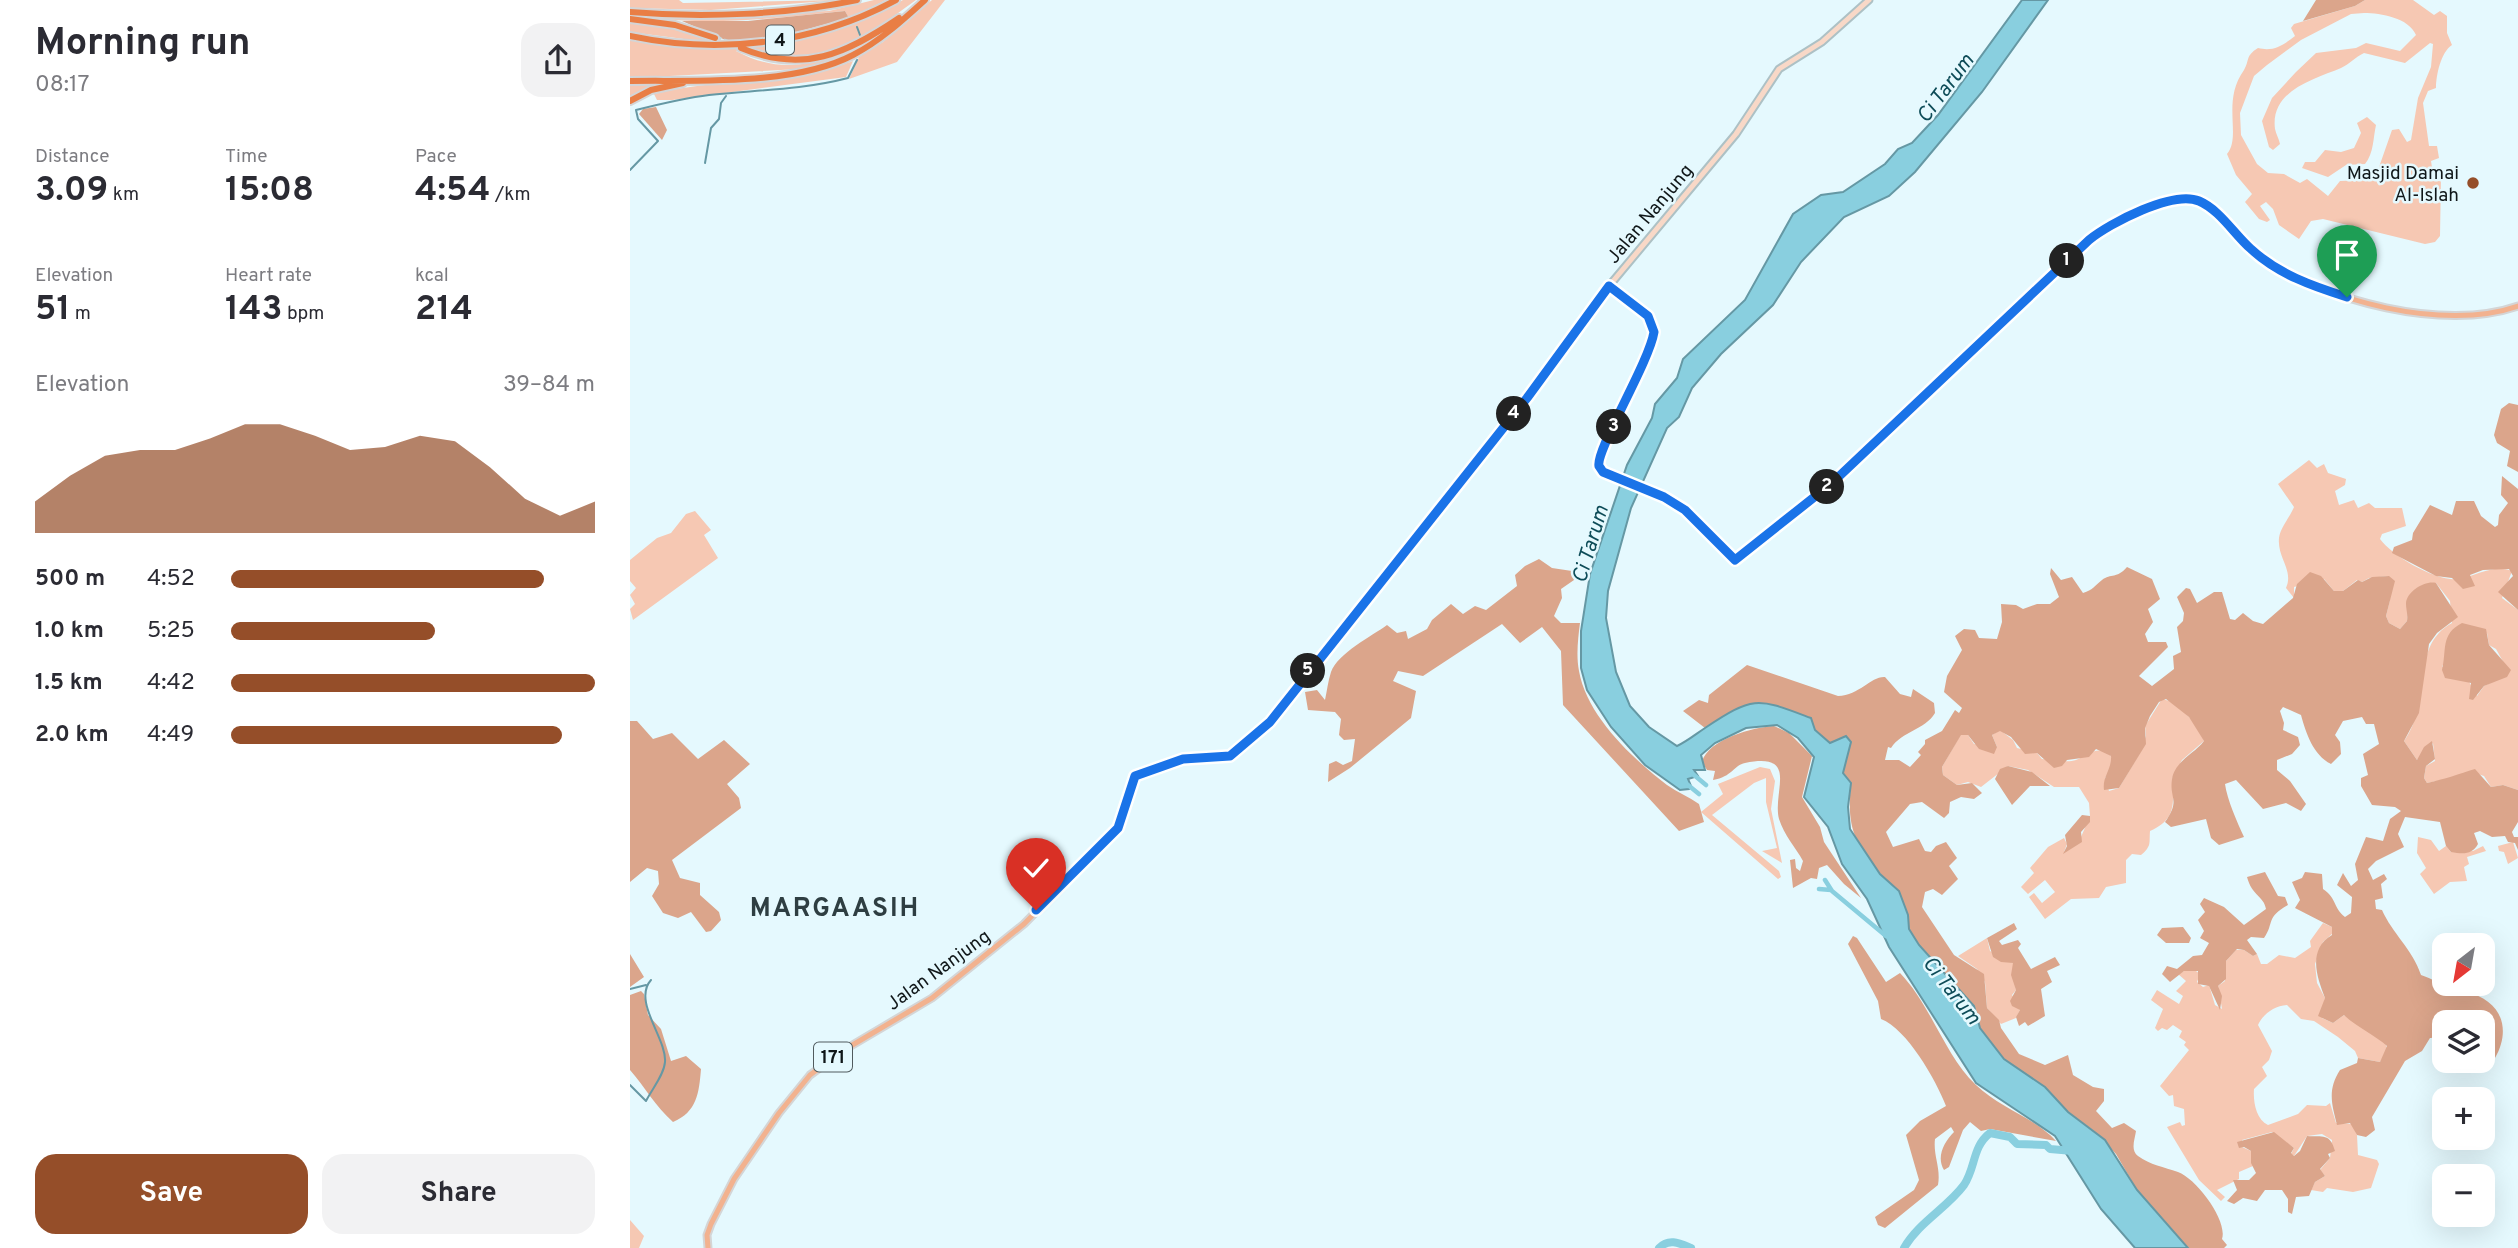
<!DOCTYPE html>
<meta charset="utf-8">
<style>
body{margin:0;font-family:Overpass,sans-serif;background:#f2f2f3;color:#2b2b33;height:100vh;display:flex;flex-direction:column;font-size:26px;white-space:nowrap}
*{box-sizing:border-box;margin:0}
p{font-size:23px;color:#7c7c81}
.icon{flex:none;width:38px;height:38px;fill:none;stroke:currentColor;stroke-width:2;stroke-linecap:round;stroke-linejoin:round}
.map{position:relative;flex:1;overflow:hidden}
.drawer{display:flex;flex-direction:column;background:#fff;width:630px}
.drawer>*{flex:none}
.needle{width:46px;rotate:211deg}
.fabs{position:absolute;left:1802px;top:933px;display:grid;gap:14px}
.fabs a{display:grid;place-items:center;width:63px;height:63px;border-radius:14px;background:#fff;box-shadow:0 7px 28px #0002;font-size:35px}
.pin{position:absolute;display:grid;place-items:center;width:60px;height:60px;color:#fff;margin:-72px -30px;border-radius:50% 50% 50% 0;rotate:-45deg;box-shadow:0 0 7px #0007}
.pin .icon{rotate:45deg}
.km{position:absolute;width:35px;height:35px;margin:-18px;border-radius:50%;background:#222;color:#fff;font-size:19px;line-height:35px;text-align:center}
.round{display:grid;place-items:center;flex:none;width:74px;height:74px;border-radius:21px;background:#f2f2f3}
.head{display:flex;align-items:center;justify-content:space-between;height:119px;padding:0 35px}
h1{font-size:38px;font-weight:700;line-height:52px}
.metrics{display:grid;grid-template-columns:repeat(3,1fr);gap:10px;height:119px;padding:7px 35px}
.metrics div{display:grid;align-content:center}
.metrics b{font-size:35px;font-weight:700}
.metrics small{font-size:19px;font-weight:400}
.metrics p{font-size:19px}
.chart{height:196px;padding:14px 35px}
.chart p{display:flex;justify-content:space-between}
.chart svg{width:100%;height:126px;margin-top:7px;fill:#954e29;opacity:.7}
.cta{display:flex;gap:14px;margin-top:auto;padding:14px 35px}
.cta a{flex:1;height:80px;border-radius:21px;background:#954e29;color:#fff;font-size:28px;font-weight:700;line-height:80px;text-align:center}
.cta a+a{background:#f2f2f3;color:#2b2b33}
ul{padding:0 35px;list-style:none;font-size:23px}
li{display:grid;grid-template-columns:112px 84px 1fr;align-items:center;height:52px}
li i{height:18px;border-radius:9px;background:#954e29}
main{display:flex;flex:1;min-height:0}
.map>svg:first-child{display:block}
</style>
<main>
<section class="drawer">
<div class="head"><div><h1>Morning run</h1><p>08:17</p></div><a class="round"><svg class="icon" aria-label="share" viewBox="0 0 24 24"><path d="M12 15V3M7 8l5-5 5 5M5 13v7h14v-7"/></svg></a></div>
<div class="metrics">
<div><p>Distance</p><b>3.09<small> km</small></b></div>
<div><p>Time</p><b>15:08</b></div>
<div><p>Pace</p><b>4:54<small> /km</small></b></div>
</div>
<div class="metrics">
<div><p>Elevation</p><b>51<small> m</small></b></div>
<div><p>Heart rate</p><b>143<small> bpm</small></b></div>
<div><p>kcal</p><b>214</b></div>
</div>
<div class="chart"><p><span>Elevation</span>39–84 m</p>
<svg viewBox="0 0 160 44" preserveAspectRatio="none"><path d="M0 44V33L10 24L20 17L30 15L40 15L50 11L60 6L70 6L80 10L90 15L100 14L110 10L120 12L130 21L140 32L150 38L160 33V44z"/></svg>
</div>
<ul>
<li><b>500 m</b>4:52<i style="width:86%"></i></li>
<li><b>1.0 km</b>5:25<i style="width:56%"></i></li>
<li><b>1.5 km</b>4:42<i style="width:100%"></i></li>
<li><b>2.0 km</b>4:49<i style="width:91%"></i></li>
</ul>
<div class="cta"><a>Save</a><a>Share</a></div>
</section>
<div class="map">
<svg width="1888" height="1248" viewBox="0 0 1888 1248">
<rect width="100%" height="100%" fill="#e5f9fe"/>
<path fill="#f6c8b3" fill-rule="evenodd" d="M 0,0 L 49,0 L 53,3 L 210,0 L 81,10 L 0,8 Z
M 244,0 L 256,0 L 219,18 L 215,11 C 152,17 89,26 26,18 L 199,11 Z
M 273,0 L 286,0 C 258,20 205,61 169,60 C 152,60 132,53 115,49 L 106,51 C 164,82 205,56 258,29 L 197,63 L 169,69 L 40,76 L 39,82 L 0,96 L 0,39 C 96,58 186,43 273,0 Z
M 302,0 L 315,0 L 267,62 L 219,79 L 229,57 L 253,42 Z
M 1735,0 L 1783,0 L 1804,15 L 1810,11 L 1817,16 L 1817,33 L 1822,45 C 1811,52 1806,75 1806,88 L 1798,91 L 1793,103 L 1799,146 L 1807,146 L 1809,158 L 1801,161 L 1803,174 L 1811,174 L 1810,236 L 1805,242 L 1795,244 L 1693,219 L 1681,221 L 1669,239 L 1649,225 L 1643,209 L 1636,202 L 1630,206 L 1640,220 L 1637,222 L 1629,219 L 1615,202 L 1622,194 L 1606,175 L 1597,154 C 1612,136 1591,102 1614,70 C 1620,60 1615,56 1628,48 C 1644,52 1653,45 1665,36 L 1661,28 L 1664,24 L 1725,6 ZM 1734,13 C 1751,13 1779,18 1786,35 L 1770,51 L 1736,43 L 1726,48 L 1686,53 L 1666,72 L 1642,98 L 1632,121 L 1639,147 L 1643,150 L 1650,144 C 1649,139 1646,134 1645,129 C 1640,90 1685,79 1711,68 C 1720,64 1725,57 1734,53 L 1775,63 L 1800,43 L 1803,44 L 1801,67 L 1788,98 L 1781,140 L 1777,142 L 1769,129 L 1762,130 L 1748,170 L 1735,180 L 1710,181 L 1698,196 L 1677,179 L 1670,183 L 1654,174 L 1638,173 L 1627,164 L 1611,135 L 1610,113 L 1624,76 L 1637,65 L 1671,40 L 1721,14 Z
M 0,22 C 21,23 64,25 77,42 L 0,32 Z
M 223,61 L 216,77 L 42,100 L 27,100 L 24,94 C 91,77 159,86 223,61 Z
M 1737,117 L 1746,125 C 1743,138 1744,153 1735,164 L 1716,165 L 1698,177 L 1672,168 L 1675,162 L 1685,162 L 1695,150 L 1711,152 L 1724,148 L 1731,133 L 1727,123 Z
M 1679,460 L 1687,468 L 1694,464 L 1698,473 L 1716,479 L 1715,485 L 1705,491 L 1709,505 L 1724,500 L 1728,508 L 1739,503 L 1745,508 L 1772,508 L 1776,526 L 1752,534 L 1750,539 C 1762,556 1808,583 1830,579 C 1846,575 1865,564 1882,571 L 1872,598 L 1888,610 L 1888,790 L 1873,785 L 1861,787 L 1854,776 L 1839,771 C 1829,779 1810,780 1797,783 L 1794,778 L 1796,766 L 1805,761 L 1803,743 L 1787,760 L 1774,741 C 1802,704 1779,646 1822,623 L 1820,601 L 1806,583 L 1788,588 L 1779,596 L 1777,621 L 1770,629 L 1759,623 L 1756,616 L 1760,600 L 1759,576 L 1739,578 L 1732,582 L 1727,580 L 1713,591 L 1704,591 L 1694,579 L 1664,587 L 1664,598 L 1656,588 C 1664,570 1647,558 1649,538 C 1650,528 1660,517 1664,507 L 1648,484 ZM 1857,633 L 1859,645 L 1866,649 L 1875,665 L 1872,677 L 1854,686 L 1847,696 L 1838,680 L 1823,678 L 1812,666 Z
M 65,511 L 81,530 L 74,535 L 88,558 L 3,620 L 0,609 L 5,604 L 0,595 L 6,588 L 0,581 L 0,560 L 27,538 L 41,533 L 56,514 Z
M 1532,699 C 1548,701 1570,726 1574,741 L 1552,760 L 1542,779 C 1544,803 1546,820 1520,831 C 1519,843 1522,846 1511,855 L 1502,854 L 1496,860 L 1496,883 L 1476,887 L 1469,898 L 1441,899 L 1415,919 L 1399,897 L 1404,893 L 1412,903 L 1425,892 L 1415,880 L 1398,894 L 1391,887 L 1404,873 L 1400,868 L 1418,847 L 1434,838 L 1437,844 L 1434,852 L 1451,837 L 1460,816 L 1459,803 L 1449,787 L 1424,787 L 1398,770 L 1378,766 L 1351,787 L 1338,782 L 1327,785 L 1313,775 L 1312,767 L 1331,734 L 1338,735 L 1344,744 L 1367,747 L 1362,735 L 1370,730 L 1383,740 L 1387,748 L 1407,753 L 1412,759 C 1422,760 1438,763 1446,760 C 1460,755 1467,744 1481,756 L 1482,768 L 1475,778 L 1479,791 L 1489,788 L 1511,751 L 1516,736 L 1515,726 Z
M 1130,767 L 1140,769 L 1145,781 L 1141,809 L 1152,863 L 1132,851 L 1147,848 L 1136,802 L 1136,778 L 1124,783 L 1082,815 L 1149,871 L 1151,877 L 1148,879 L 1071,812 L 1093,794 L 1088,784 Z
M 1788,837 L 1801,840 L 1809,851 L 1816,846 L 1821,852 L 1843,851 L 1853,846 L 1856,851 L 1837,857 L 1839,864 L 1834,867 L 1837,881 L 1820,882 L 1804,894 L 1790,874 L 1796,868 L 1787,853 Z
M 1883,842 L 1888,858 L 1878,864 L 1874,852 L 1869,851 L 1868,846 Z
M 1693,923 L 1702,927 L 1703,933 L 1693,942 L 1685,964 L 1687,983 L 1695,998 L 1692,1018 L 1703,1023 L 1714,1015 L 1755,1043 L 1758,1050 L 1750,1062 L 1728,1058 L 1725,1051 L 1708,1037 L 1684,1021 L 1671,1019 L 1657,1005 C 1644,1006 1633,1014 1628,1025 L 1642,1051 L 1639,1060 L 1632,1067 L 1637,1076 L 1624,1089 C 1623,1102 1626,1119 1638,1125 L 1668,1114 L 1677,1105 L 1696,1106 L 1700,1103 L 1706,1123 L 1722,1124 L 1727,1135 L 1728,1155 L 1747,1160 L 1749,1164 L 1741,1188 L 1723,1192 L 1697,1188 L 1693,1192 L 1681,1190 L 1685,1182 L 1695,1176 L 1690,1170 L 1700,1158 L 1702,1140 L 1692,1134 L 1677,1136 L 1664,1156 L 1661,1154 L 1664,1148 L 1642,1132 L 1612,1140 L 1612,1147 L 1621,1151 L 1623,1166 L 1609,1172 L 1609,1179 L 1587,1190 L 1595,1197 L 1591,1201 L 1569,1180 L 1537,1127 L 1550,1122 L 1552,1126 L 1555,1125 L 1554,1109 L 1544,1106 L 1543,1095 L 1539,1096 L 1530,1086 L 1559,1050 L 1554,1045 L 1556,1042 L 1549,1037 L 1552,1031 L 1543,1025 L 1537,1030 L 1532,1028 L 1528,1031 L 1525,1028 L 1533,1009 L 1521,1000 L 1527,990 L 1549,1004 L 1553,996 L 1546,991 L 1556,981 L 1548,974 L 1554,971 L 1566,971 L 1570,974 L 1567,982 L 1573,987 L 1579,985 L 1585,1005 L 1592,1009 L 1588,986 L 1595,981 L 1596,961 L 1606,950 L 1614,950 L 1623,956 L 1627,954 L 1631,964 L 1637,964 L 1649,955 L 1665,958 L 1681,947 L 1680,941 Z
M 1357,938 L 1360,951 L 1383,963 L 1386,990 L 1382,995 L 1390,1010 L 1386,1018 L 1371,1024 L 1357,1008 L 1355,982 L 1347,969 L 1328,956 Z
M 0,1220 L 14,1236 L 9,1248 L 0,1248 Z"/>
<path fill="#dba58b" d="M 1686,0 L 1735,0 L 1725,6 L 1673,21 Z
M 215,11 L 219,18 L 148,37 L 100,42 L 52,21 L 118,21 Z
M 26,107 L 37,130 L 32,140 L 9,114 L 13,109 Z
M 1879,403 L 1888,405 L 1888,472 L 1877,466 L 1880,451 L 1867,443 L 1864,435 L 1871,409 Z
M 1872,476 L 1888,489 L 1888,610 L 1868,592 L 1883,576 L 1879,569 L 1853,570 L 1840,575 L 1845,586 L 1833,589 L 1822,578 L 1806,576 L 1762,553 L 1764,547 L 1782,540 L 1783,533 L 1800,505 L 1822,515 L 1826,501 L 1844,501 L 1851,516 L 1865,527 L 1868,525 L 1869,515 L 1878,503 L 1871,495 Z
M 909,559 L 922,568 L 942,571 L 944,580 L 931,589 L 932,598 L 924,616 L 931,623 L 950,623 C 948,638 946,656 949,671 C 957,716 1002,758 1037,785 C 1047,792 1059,797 1069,804 L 1074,822 L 1049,831 L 933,705 L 931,651 L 912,627 L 890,643 L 872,624 L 793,676 L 768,671 L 763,681 L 786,691 L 781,718 L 720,768 L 698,782 L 699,764 L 706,761 L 713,765 L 722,761 L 725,739 L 714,740 L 709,735 L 711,719 L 705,712 L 678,710 L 675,692 L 687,690 L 695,700 C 697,691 698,681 701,672 C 708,653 742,636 757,625 L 767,633 L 776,631 L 778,639 L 797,629 L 802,620 L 821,604 L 833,614 L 845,606 L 856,610 L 887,586 L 885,575 L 895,566 Z
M 1497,567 L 1522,579 L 1530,599 L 1518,609 L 1523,622 L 1515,634 L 1518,642 L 1536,642 L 1538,647 L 1509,676 L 1522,686 L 1544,669 L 1543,656 L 1551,652 L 1547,627 L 1553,621 L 1554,613 L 1547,597 L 1556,588 L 1560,589 L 1567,603 L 1584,592 L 1592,592 L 1600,619 L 1605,620 L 1613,613 L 1623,621 L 1633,624 L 1663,598 L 1667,584 L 1680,572 L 1691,576 L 1704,591 L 1713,591 L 1728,580 L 1732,582 L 1742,577 L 1759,576 L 1765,581 L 1756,616 L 1759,623 L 1770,629 L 1777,621 C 1778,614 1776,609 1776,604 C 1776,591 1796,580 1806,583 L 1828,617 L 1807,633 L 1799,644 L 1789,713 L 1774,741 L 1787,760 L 1794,747 L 1802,741 L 1805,759 L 1796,766 L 1794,778 L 1797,783 C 1815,779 1829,774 1845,769 L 1861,787 L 1873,785 L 1888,790 L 1888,822 L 1882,832 L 1884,837 L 1888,837 L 1888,850 L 1885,843 L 1878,842 L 1875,836 L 1862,837 L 1850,831 L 1844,833 L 1848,844 C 1842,855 1833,854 1821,852 L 1816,846 L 1810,822 L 1775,817 L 1768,834 L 1774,847 L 1746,861 L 1738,869 L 1743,880 L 1754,874 L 1757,879 L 1751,884 L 1753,898 L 1745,900 L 1746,909 L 1752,910 C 1762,933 1783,950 1791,975 C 1804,979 1812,986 1825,990 C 1833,994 1827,990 1836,992 C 1871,1000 1882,1028 1865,1058 L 1853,1055 L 1853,1022 L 1815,1022 L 1815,1037 L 1800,1038 L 1792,1051 L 1775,1061 L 1742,1117 L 1745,1130 L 1736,1137 L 1727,1135 L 1720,1123 L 1707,1125 C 1702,1105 1697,1090 1710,1070 L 1727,1063 L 1728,1058 L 1750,1062 L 1757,1046 C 1746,1036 1725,1026 1714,1015 L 1703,1023 L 1688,1016 L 1695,998 C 1687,977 1677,950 1702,935 L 1702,927 L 1665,908 L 1670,900 L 1662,882 L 1672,878 L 1675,872 L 1692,874 L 1693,889 C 1707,898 1703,908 1715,917 L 1721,913 L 1722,897 L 1707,885 L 1713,873 L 1721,886 L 1728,880 L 1725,864 L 1736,837 L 1753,841 L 1760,819 L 1771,811 L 1765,807 L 1742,805 L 1731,786 L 1731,778 L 1738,775 L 1733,754 L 1749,744 L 1744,724 L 1736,724 L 1732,717 L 1713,721 L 1705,735 L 1710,742 L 1711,754 L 1701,764 C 1683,755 1676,733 1671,715 L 1653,707 L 1650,711 L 1654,723 L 1653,730 L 1668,737 L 1670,745 L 1662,754 L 1647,760 L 1647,770 L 1660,781 L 1676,804 L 1671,811 L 1656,803 L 1633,809 L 1606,780 L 1595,784 C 1597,799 1607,822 1614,837 L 1589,845 L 1581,838 L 1576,819 L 1541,827 L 1535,822 C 1551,799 1539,799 1542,779 C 1545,761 1564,754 1574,741 L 1559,717 L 1536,699 L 1529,702 L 1520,716 L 1515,728 L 1516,744 L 1489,788 L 1474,790 C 1472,777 1482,769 1481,756 L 1466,749 L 1459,757 L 1437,760 L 1432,766 L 1424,768 L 1407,753 L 1395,754 L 1381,737 L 1370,731 L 1362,735 L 1367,747 L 1364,754 L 1349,749 L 1338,735 L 1331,735 L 1312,767 L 1313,775 L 1327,785 L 1342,783 L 1352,793 L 1344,799 L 1331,797 L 1320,802 L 1319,813 L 1314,818 L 1292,802 L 1280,804 L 1256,832 L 1263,847 L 1289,839 L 1295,851 L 1301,852 L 1306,846 L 1316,842 L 1327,858 L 1319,866 L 1328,879 L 1312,895 L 1303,889 L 1295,892 L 1292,907 L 1324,955 L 1354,974 L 1357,1008 L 1369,1020 L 1371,1028 L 1389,1054 L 1415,1065 L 1438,1055 L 1443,1075 L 1463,1087 L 1474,1089 L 1474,1101 L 1466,1111 L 1482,1128 L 1494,1123 L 1506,1131 C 1505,1139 1500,1150 1508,1156 C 1520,1165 1534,1167 1548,1172 C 1567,1179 1598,1221 1592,1239 L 1597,1245 L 1594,1248 L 1558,1248 L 1507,1190 L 1486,1154 L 1464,1131 L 1438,1112 L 1415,1087 L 1374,1059 L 1350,1028 L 1344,1006 C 1325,984 1294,957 1281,932 C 1274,919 1277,903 1268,891 C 1263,884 1254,879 1249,872 C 1222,840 1217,824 1221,783 L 1213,773 L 1221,743 L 1200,743 L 1185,730 L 1182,722 L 1115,705 L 1075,728 L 1053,711 L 1069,700 L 1078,703 L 1079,695 L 1117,665 L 1208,696 C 1230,695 1241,676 1255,677 L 1270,694 L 1281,697 L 1283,689 L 1304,703 L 1305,713 C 1295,730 1272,731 1261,748 L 1258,747 L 1255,760 L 1269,760 L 1280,767 L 1291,755 L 1288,752 L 1295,744 L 1295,740 L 1312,731 L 1325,710 L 1329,713 L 1332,708 L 1314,692 L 1317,676 L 1332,650 L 1325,636 L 1334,629 L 1345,630 L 1349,638 L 1367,639 L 1372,622 L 1371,604 L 1386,605 L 1393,609 L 1407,604 L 1420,604 L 1429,597 L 1420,574 L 1421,568 L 1431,580 L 1442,577 L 1453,593 C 1463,590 1464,586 1472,580 C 1481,573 1487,579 1497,567 Z
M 1832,623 L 1856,629 L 1859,645 L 1881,670 L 1877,677 L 1854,686 L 1843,700 L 1839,699 L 1841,683 L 1815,678 L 1812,670 C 1817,651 1810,634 1832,623 Z
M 0,721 L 7,721 L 23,739 L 42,733 L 68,759 L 94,740 L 120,764 L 97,784 L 109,798 L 111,808 L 42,860 L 50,878 L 70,883 L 70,895 L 89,912 L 91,920 L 81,931 L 76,932 L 61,912 L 48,918 L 33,913 L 22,896 L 29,884 L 28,871 L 17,868 L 0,882 Z
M 1144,726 L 1159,733 L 1182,756 L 1172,797 L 1190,827 L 1194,842 L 1231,898 L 1214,884 L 1197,865 L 1189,868 L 1187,879 L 1181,878 L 1163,888 L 1160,860 L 1165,859 L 1166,868 L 1170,871 L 1173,861 C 1166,848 1154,835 1149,819 C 1142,791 1170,752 1115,763 C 1104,765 1102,777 1083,780 L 1085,771 L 1077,770 L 1072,762 C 1078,739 1124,727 1144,726 Z
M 1378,766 L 1402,772 L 1420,786 L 1400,786 L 1382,805 L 1365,779 L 1370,769 Z
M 1452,815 L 1460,816 L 1460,822 L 1451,832 L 1452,842 L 1433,854 L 1437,846 L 1435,835 Z
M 1635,872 L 1648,896 L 1655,897 L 1658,905 C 1635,918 1645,922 1634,938 L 1621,937 L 1617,940 L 1627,954 L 1623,956 L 1614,950 L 1607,949 L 1596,961 L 1596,979 L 1588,986 L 1592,996 L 1590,1010 L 1579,986 L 1568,984 L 1568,971 L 1554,971 L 1540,982 L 1532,974 L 1537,966 L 1547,969 L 1563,956 L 1572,955 L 1579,943 L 1570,938 L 1574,931 L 1568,920 L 1575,912 L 1570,904 L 1574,898 L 1594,907 L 1614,925 L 1636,909 C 1634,896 1622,896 1617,877 Z
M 1384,923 L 1387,929 L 1369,941 L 1372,945 L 1388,940 L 1391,944 L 1388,948 L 1401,969 L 1425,957 L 1430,965 L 1417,971 L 1422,982 L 1411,989 L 1415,1016 L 1398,1026 L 1395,1022 L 1389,1026 L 1386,1017 L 1390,1010 L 1382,1006 L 1380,1001 L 1386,990 L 1381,975 L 1383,963 L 1371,962 L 1363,957 L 1357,938 Z
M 1553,927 L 1561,938 L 1559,943 L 1536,943 L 1527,935 L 1532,928 Z
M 1223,936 L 1227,938 L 1256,982 L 1270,973 C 1301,1005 1315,1056 1346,1085 C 1370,1108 1405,1118 1426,1141 L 1360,1129 L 1351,1131 L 1340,1122 L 1333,1130 L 1319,1167 L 1314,1170 C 1306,1157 1314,1142 1324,1132 L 1321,1127 L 1305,1139 C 1303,1156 1311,1168 1308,1185 L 1255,1228 L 1248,1225 L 1245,1217 L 1284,1190 L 1289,1180 L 1276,1135 L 1290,1121 L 1316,1106 C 1306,1080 1277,1029 1251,1019 L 1248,1001 L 1218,944 Z
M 0,954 L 14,977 L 0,987 Z
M 11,991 L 14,994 L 18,1015 L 31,1029 L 41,1061 L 56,1056 L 71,1069 C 69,1093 67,1112 43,1122 C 25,1106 15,1087 0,1070 L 0,995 Z
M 1644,1132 L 1664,1148 L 1661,1153 L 1664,1156 L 1670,1151 L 1677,1136 C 1693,1137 1700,1133 1705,1151 L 1698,1154 L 1700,1158 L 1690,1169 L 1695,1176 L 1685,1182 L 1679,1196 L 1666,1197 L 1662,1214 L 1658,1212 L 1658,1199 L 1652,1190 L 1635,1190 L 1627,1201 L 1613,1198 L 1604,1204 L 1597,1201 L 1607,1190 L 1603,1180 L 1619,1180 L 1626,1173 L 1621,1163 L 1621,1151 L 1614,1147 L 1609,1148 L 1607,1142 Z"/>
<path fill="#89cfdf" stroke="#6598a4" stroke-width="2" d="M 1392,0 L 1418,0 L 1352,92 L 1285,172 L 1259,196 L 1214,217 L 1171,262 L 1143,305 L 1091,354 L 1062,388 L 1049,417 L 1037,428 L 1001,508 L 978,591 L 976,618 L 986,672 L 1000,706 L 1019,727 L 1047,746 C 1056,742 1066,734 1075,728 C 1125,695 1127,698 1181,718 L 1185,730 L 1200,743 L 1216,736 L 1221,742 L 1213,773 L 1221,783 L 1218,807 L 1220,829 L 1250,874 L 1269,891 L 1278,915 L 1279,929 L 1289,945 L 1344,1006 L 1350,1028 L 1374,1059 L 1415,1087 L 1438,1112 L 1475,1140 L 1507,1190 L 1558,1248 L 1505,1248 L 1471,1209 L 1425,1136 L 1346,1083 L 1259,947 L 1237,899 L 1212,864 L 1198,827 L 1174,797 L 1184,757 L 1168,738 L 1147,725 L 1116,728 L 1085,743 L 1071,755 L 1075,770 L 1064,770 L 1068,776 L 1058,779 L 1061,786 L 1059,789 L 1050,790 L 1015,765 L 981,727 L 957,690 L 951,668 L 951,631 L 960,574 L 997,465 L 1022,418 L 1025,404 L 1047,378 L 1053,359 L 1115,300 L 1163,214 L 1191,195 L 1213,192 L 1255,164 L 1268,149 L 1282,143 L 1308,115 Z"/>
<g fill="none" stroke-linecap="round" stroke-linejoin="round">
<path stroke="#6598a4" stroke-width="2" d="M 227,27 L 230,35
M 75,163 L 81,128 L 89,119 L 91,103 L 96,96
M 0,170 L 28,141 L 8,119 L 6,110 C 30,104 54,98 79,95 C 126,90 172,90 218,78 L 227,60
M 0,989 L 16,985
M 0,1085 L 16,1101 C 22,1089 34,1075 35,1062 C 37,1039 2,1001 21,980"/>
<path stroke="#89cfdf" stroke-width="4.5" d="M 1064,775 L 1076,785
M 1058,785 L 1069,794
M 1195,880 L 1202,891 L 1256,936
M 1189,889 L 1201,890"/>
<path stroke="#89cfdf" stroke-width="8" d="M 1029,1248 C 1039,1238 1049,1243 1061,1248
M 1274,1248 C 1289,1222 1317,1208 1334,1185 C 1346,1167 1342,1147 1360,1133 L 1380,1137 L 1387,1144 L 1416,1145 L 1420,1149 L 1443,1151"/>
<path stroke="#c5d7dc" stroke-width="6" stroke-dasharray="6 3" stroke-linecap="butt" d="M 85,38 L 111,48"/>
<defs>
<path id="secondary" d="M 979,286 L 1106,134 L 1149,69 L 1192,42 L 1239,0"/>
<path id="primary" d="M 78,1248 L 77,1235 L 81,1224 L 104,1179 L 149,1113 L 180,1075 L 214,1050 L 302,998 L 394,924 L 488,828 L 505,776 L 553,759 L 600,756 L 640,722 L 897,398 L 979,286 L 1019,316 L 1025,332 C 1019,363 965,451 969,466 L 973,472 L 1034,497 L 1055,510 L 1105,560 L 1202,483 L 1459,240 C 1482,222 1546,188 1574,204 C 1595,220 1610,243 1632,258 C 1696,301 1814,332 1888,306"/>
<path id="highway" d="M 0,12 C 71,18 157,15 227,0
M 0,19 L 45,25 L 85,38
M 0,36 C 89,55 185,44 266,0
M 111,48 C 173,74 216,54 269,18
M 0,81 C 66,80 164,86 223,55 C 250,41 273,20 295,0
M 0,101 L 21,90 L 53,83"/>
</defs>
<use href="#secondary" stroke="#adc1c5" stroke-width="9"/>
<use href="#primary" stroke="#d4d5d6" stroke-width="9"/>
<use href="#highway" stroke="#d4d5d6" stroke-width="10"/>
<use href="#secondary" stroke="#f8d8c7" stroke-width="5"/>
<use href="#primary" stroke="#f2b28f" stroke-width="5"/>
<use href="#highway" stroke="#e97e45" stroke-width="6"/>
</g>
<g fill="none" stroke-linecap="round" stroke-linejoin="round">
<defs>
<path id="route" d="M 406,910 L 488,828 L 505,776 L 553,759 L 600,756 L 640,722 L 897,398 L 979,286 L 1018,316 L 1024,332 C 1019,363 965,451 969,466 L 973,472 L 1034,497 L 1055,510 L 1105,560 L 1202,483 L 1459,240 C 1480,223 1543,190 1569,201 C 1590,210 1604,234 1621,249 C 1648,274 1682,286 1717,297"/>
</defs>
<use href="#route" stroke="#fff" stroke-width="14"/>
<use href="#route" stroke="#1a73e8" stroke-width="9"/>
</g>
<circle fill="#954e29" stroke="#e5f9fe" stroke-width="2.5" cx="1843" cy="183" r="7"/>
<g text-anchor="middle" stroke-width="5" stroke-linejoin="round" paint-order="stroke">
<g fill="#e5f9fe" stroke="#505b5e" stroke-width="2">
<rect x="136" y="25.5" width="28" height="29" rx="5"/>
<rect x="184" y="1042.5" width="38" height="29" rx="5"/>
</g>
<g font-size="18" font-weight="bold" fill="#101719">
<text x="150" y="46">4</text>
<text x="203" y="1063">171</text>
</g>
<g font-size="19" fill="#101719" stroke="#e5f9fe" text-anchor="end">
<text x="1829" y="179">Masjid Damai<tspan x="1829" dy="22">Al-Islah</tspan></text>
</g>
<g font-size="19" fill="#101719" stroke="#e5f9fe">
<text transform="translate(1019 213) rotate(-50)" y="7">Jalan Nanjung</text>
<text transform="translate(308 969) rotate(-36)" y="7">Jalan Nanjung</text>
</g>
<g font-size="21" font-style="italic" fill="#0e4c58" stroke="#e5f9fe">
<text transform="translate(1315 88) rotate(-53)" y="7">Ci Tarum</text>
<text transform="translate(960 544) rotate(-73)" y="7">Ci Tarum</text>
<text transform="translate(1322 990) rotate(52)" y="7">Ci Tarum</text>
</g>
<g font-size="26" font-weight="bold" letter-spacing="2" fill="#2e3e42" stroke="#e5f9fe">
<text x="205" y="916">MARGAASIH</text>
</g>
</g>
</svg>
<div class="fabs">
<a><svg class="needle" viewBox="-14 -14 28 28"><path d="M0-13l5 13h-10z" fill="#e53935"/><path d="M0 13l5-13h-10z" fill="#7c7c81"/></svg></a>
<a><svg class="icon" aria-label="layers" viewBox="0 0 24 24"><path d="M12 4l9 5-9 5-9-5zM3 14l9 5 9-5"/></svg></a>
<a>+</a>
<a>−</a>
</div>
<div class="pin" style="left:1717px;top:297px;background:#1e9e55"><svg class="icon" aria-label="arrive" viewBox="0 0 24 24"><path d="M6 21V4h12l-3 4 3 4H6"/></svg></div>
<div class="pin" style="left:406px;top:910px;background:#d93025"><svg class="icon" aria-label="check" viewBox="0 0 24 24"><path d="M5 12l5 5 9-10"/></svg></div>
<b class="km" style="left:1437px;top:261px">1</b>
<b class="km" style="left:1197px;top:487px">2</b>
<b class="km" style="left:984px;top:427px">3</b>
<b class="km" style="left:884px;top:414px">4</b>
<b class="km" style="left:678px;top:671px">5</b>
</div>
</main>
